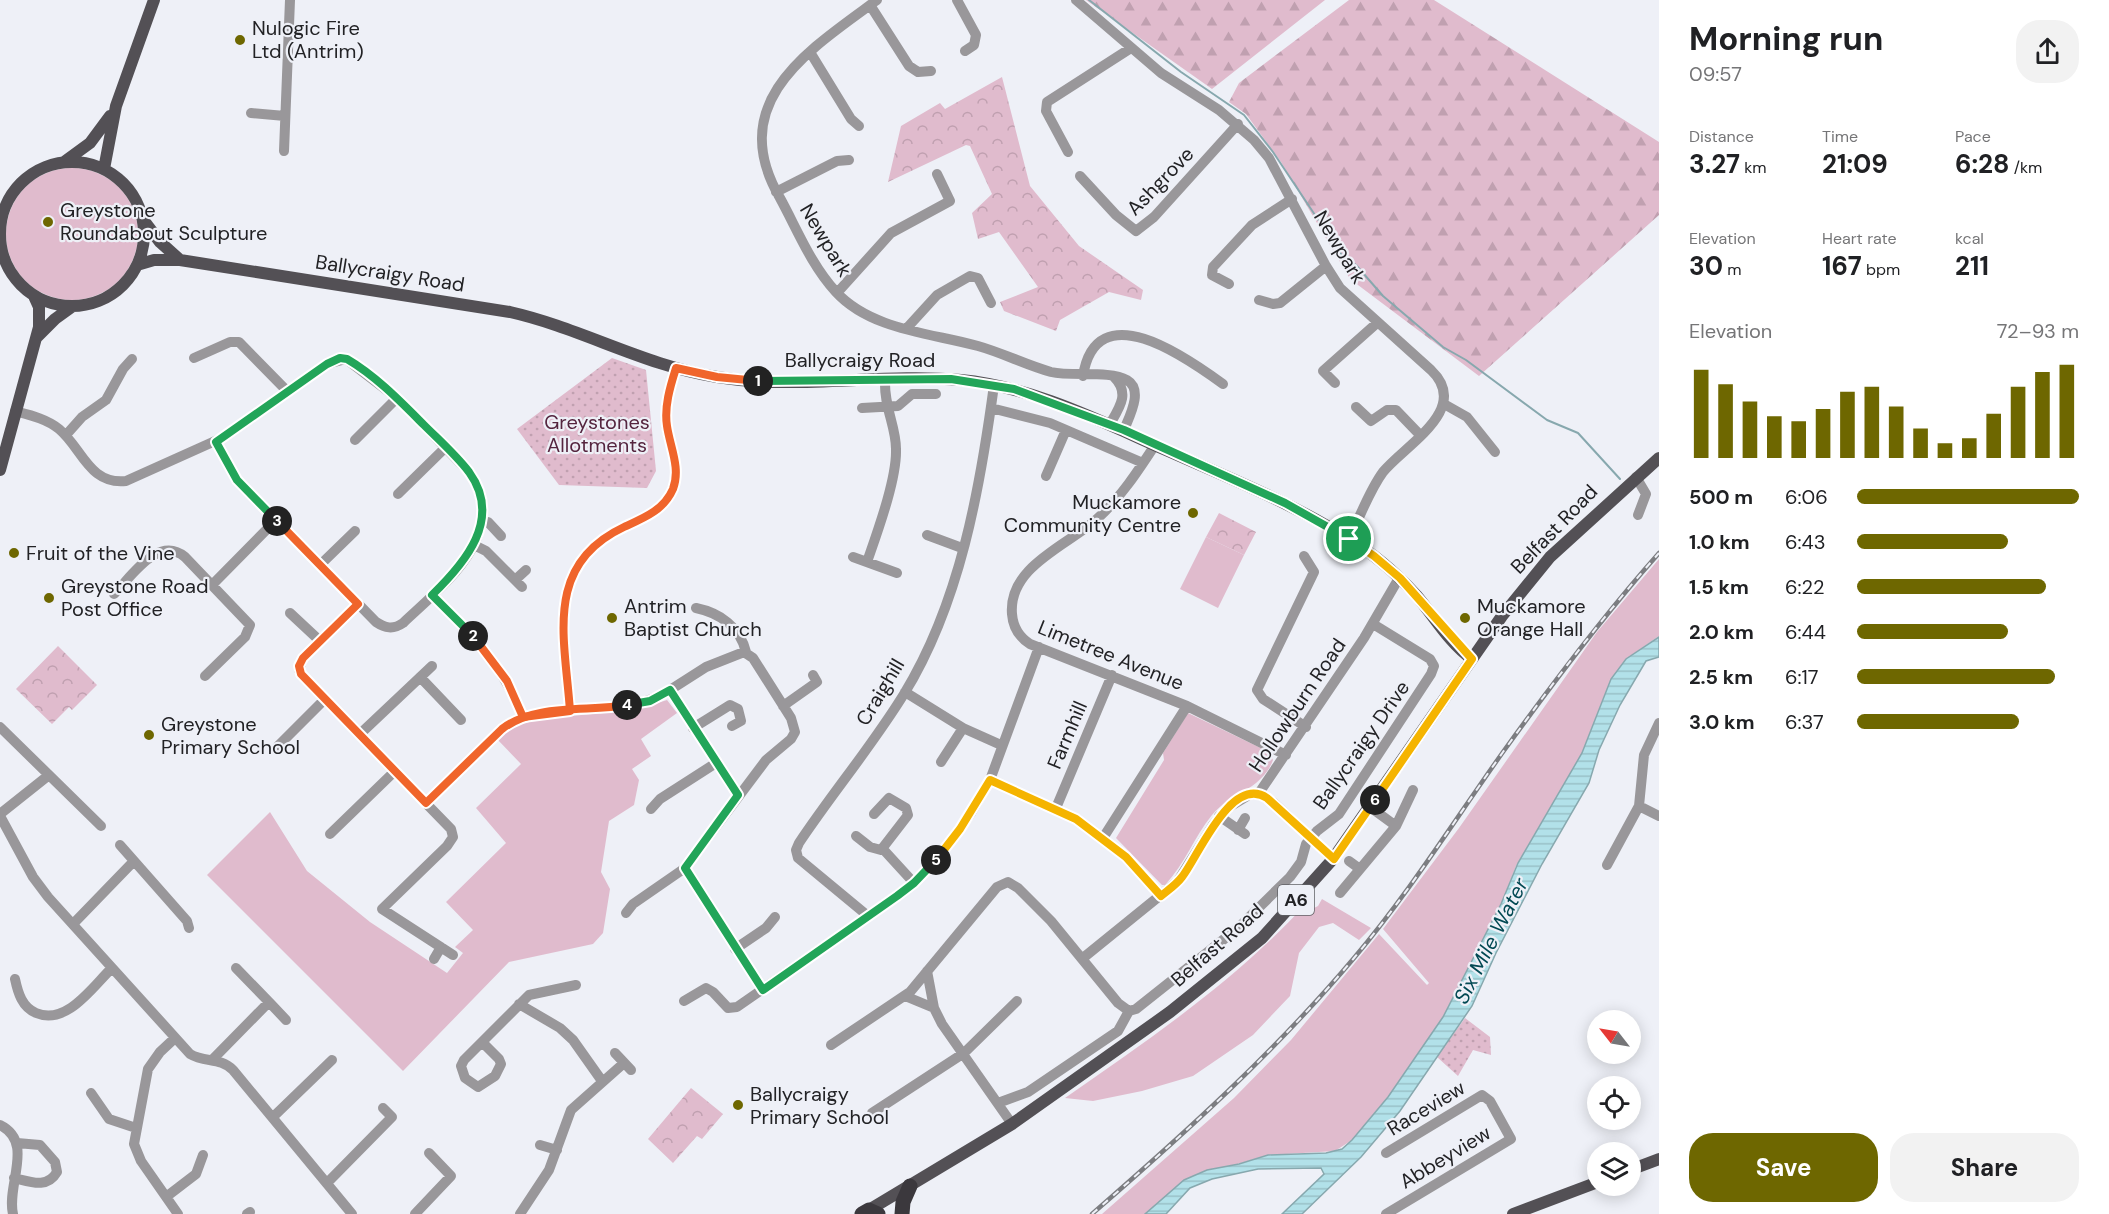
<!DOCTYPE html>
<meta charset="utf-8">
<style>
body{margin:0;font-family:"DM Sans",sans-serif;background:#f2f2f2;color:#202124;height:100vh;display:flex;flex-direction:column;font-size:22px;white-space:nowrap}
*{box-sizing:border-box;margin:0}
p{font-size:20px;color:#757577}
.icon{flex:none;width:33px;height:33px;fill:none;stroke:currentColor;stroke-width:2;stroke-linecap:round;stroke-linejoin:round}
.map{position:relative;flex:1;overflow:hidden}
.side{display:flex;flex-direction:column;background:#fff;width:450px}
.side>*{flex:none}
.needle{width:39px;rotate:301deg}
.tools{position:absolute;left:1587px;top:1010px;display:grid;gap:12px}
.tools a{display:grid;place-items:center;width:54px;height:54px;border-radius:50%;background:#fff;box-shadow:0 3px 15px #0003;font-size:30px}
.pin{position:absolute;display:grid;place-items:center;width:51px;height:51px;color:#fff;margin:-26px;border:3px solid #fff;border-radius:50%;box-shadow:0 2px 6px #0007}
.km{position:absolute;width:30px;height:30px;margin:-15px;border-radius:50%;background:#222;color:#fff;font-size:16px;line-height:30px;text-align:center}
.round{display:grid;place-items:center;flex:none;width:63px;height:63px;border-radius:24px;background:#f2f2f2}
.summary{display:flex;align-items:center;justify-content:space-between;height:102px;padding:0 30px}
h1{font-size:33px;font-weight:700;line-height:45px}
.stats{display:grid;grid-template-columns:repeat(3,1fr);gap:9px;height:102px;padding:6px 30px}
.stats div{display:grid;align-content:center}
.stats b{font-size:26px;font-weight:700}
.stats small{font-size:16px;font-weight:400}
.stats p{font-size:16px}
.chart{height:168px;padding:12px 30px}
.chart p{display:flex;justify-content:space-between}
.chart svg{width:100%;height:108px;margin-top:6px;stroke:#6e6700;stroke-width:6}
.action{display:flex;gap:12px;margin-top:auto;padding:12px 30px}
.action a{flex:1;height:69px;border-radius:24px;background:#6e6700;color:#fff;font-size:24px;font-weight:700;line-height:69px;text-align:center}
.action a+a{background:#f2f2f2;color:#202124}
ul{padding:0 30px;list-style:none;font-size:20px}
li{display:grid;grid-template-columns:96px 72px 1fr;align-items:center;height:45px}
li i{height:15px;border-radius:8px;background:#6e6700}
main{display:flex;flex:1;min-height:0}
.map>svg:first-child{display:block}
</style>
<main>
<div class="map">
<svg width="1659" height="1214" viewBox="0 0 1659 1214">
<defs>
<pattern id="forest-firs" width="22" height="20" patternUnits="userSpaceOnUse" patternTransform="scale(1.5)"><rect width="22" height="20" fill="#e0bbcd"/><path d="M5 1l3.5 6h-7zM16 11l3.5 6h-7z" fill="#c0a0b0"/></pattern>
<pattern id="park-crowns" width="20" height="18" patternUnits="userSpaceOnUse" patternTransform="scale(1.5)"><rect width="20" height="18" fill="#e0bbcd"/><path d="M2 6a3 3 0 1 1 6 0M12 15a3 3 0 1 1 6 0" fill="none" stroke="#c0a0b0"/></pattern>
<pattern id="garden-dots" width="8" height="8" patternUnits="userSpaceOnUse" patternTransform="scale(1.5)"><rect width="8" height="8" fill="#e0bbcd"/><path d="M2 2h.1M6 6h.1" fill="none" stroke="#c0a0b0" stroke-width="1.8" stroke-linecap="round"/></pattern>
<pattern id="water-rules" width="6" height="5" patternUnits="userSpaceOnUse" patternTransform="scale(1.5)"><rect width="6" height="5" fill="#b2e1e9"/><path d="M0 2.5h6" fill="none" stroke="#99c1c8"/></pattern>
</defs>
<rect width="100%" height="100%" fill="#eef0f7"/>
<path fill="#e0bbcd" d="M6 234a66 66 0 1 1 132 0a66 66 0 1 1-132 0Z
M 1206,537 L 1244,555 L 1218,608 L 1180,589 Z
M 1659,559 L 1659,636 L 1626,659 L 1611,679 L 1582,753 L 1516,866 L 1501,904 L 1443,1017 L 1388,1097 L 1352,1140 L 1335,1151 L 1268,1155 L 1184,1180 L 1145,1214 L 1102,1214 L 1234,1098 L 1291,1040 L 1379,934 L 1427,985 L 1429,983 L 1383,929 L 1459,828 L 1597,632 Z
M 667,700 L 677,713 L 641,739 L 651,756 L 632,769 L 639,780 L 634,805 L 609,821 L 601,872 L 610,889 L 603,933 L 593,944 L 509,962 L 403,1071 L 207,875 L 270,812 L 307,871 L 370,922 L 447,973 L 463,953 L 455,947 L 473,930 L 446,902 L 506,843 L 476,808 L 521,764 L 496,738 L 527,720 L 636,710 Z
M 1188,713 L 1269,752 L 1273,760 C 1262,790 1230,793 1212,815 C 1194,837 1185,864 1165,885 L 1162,885 L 1116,838 L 1164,760 L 1163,753 Z
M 1322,899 L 1371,928 L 1359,940 L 1333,923 L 1319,927 L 1299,953 L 1290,996 L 1253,1035 L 1193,1076 L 1142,1091 L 1093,1101 L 1065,1098 C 1150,1039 1235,981 1306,904 L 1308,911 L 1318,906 Z"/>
<path fill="url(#forest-firs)" d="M 1086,0 L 1325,0 L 1212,89 Z
M 1349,0 L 1434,0 L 1659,142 L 1659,215 L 1479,376 L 1350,279 L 1281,162 L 1246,114 L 1229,102 L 1239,83 Z"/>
<path fill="url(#park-crowns)" d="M 1002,77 L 1030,186 L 1079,246 L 1143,290 L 1141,300 L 1109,292 L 1060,320 L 1056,331 L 1004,311 L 1000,302 L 1038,287 L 999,232 L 978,239 L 972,213 L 992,194 L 970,146 L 966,145 L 888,182 L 901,126 L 940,103 L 945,109 Z
M 1219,513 L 1256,532 L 1244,555 L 1206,537 Z
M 58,646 L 97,685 L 72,710 L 69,707 L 52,724 L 16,689 Z
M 691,1088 L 723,1114 L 702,1139 L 697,1136 L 673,1163 L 648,1139 Z"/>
<path fill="url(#garden-dots)" d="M 612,358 L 646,370 L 656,471 L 647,488 L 559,485 L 517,429 Z
M 1465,1018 L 1490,1037 L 1491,1055 L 1473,1050 L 1458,1076 L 1437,1057 Z"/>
<path fill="url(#water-rules)" stroke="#87a8ae" stroke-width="1.5" d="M 1659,637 L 1659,657 L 1646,661 L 1620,705 L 1599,750 L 1589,783 L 1542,864 L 1496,953 L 1472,1006 L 1400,1111 L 1361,1157 L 1302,1214 L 1282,1214 L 1324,1174 L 1321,1168 L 1258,1169 L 1212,1179 L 1190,1188 L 1166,1214 L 1145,1214 L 1184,1180 L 1207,1170 L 1239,1164 L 1268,1155 L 1326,1153 L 1342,1149 L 1352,1140 L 1388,1097 L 1443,1017 L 1501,904 L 1518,863 L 1582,753 L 1611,679 L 1626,659 Z"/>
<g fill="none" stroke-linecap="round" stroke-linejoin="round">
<path stroke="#87a8ae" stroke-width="2" d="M 1089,0 L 1181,72 L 1244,115 L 1273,152 L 1341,254 L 1356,265 L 1383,296 L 1443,347 L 1466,360 L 1547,420 L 1578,433 L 1620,479"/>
<path stroke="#99979a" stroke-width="10" d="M 877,0 C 809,50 724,102 780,198 C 797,229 811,265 836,292 C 871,330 931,333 978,346 C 1003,353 1026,365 1051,372 C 1072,377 1109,370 1127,380 C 1144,390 1129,417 1124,430
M 957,0 L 976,35 L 974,45 L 965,51
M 1076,0 L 1161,73 L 1219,110 L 1254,140 L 1269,158 L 1326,266 L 1340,288 L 1431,370 C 1472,409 1405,445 1383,472 C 1369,491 1360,517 1349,539
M 870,5 L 909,66 L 918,72 L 931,71
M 810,52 L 851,119 L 859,126
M 251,113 L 285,116
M 284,151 L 290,0
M 1068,152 L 1046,111 L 1047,102 L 1131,48
M 1080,176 L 1116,215 L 1136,231 L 1154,217 L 1238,124
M 776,192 L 837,161 L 849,160
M 1229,284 L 1212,275 L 1213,267 L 1252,225 L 1292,199
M 837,293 L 891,233 L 950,201 L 937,174
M 1259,300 L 1273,304 L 1280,303 L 1326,266
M 906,329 L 937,295 L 970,276 L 978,278 L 991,303
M 194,358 L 230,342 L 239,342 L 288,392
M 1083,376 C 1096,293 1186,357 1223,384
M 1335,383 L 1323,371 L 1377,323
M 994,385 C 980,489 960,603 904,694 C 872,746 833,792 799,843 L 796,850 L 798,858 L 868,916 L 914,883 L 942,853 L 971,813 L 990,780 L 1039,647
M 1444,404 L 1467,417 L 1495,452
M 1356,407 L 1371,421 L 1387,410 L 1396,410 L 1421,436
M 862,408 L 898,406 L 912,394 L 936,394
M 991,408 L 1050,423 L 1143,463
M 15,411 C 30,415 47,419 59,429 C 82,448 89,485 126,481 L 224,437 L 327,364 L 346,359 L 397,398 L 469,472 C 511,535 443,585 403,623 C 393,630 385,628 376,622 L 237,480 L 216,442
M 1110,424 C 1120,407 1130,393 1114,377
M 66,435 L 82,417 L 106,400 L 123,369 L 132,359
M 355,440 L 397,398
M 1155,445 C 1138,471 1121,497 1098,518 C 1069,545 1008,566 1012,614 C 1013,627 1019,637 1030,644 L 1187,706 L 1286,755
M 1046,476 L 1066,430
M 1636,477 L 1646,494 L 1638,515
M 398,494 L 446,447
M 481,522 L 488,522 L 501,536
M 927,535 L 962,548
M 474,545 L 486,551 L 522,587
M 1304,556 L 1314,572 L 1257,690 L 1263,699 L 1306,727
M 853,557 L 897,573
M 867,562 C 877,533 897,479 896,449 C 896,426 884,408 885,380
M 320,565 L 355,531
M 515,580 L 526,570
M 213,584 L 276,520
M 114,594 C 132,576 158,535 185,557 L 250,625 L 245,637 L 205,676
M 432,595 C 469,632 505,667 523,718
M 358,604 L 303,658 L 299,670 L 303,677 L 451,829 L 453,837 L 447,846 L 382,909 L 453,955
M 696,608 C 720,613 740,627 746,652
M 290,613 L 320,641
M 420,677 L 461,720
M 905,692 L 963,728 L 1001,745
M 783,706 L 817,682 L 813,675
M 570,711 C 566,638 542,565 624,527 C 644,517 664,511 673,489 C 682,467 668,444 666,422 C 665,404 670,385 676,368
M 0,727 L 101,826
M 693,728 L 730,705 L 738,709 L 741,721 L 732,726
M 360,734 L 432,666
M 278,746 L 325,699
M 941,762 L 963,728
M 990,780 L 1076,819 L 1126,857 L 1161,896
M 1259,793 L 1274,803 L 1333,859
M 426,803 L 502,729 C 548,694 621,723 670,690
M 1639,806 L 1659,816
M 1370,807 L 1396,826
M 1056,808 L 1112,675
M 651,809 L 660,799 L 716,763
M 0,814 L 49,775
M 0,816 L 33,877 L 48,897 L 190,1054 C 205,1063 220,1057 233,1070 L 352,1214
M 1219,816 L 1245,834
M 1238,830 L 1245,818
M 330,834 L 395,771
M 856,836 L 870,847 L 881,850 L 908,815 L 906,808 L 889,798 L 874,814
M 1103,838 L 1187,706
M 120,845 L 187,921 L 189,928
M 882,848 L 914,883
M 1349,861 L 1360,869
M 1607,865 L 1639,806 L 1644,755 L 1659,723
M 685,868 L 766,760 L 791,739 L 795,732 L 791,718 L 753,658 L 744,652 L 706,667 L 670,690 L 738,795
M 685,868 L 763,990
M 1340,893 L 1396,826 L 1413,790
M 626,913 L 633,904 L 685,868
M 73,924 L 134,861
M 735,949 L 766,928 L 775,917
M 1083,958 L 1178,881 L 1213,825 L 1226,809 L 1249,795 L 1259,793 L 1364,638 L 1399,578
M 434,959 L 441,947
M 927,971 L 934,1008 L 942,1024 L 1012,1124
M 15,979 C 18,993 22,1007 36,1013 C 67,1026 93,986 112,968
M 905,996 L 934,1008
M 684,1001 L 706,988 L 713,992 L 728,1008 L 737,1007 L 868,916
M 269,1002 L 286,1020
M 519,1004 L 560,1028 L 573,1040 L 602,1081
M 1129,1011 L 1136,1009 L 1238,928 L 1290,877 L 1301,862 L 1306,844 L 1317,831 L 1339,814 L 1431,674 L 1434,666 L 1430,659 L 1373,624
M 175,1038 L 160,1052 L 148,1069 L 134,1144 L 141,1161 L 178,1214
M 482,1042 L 499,1059 L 501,1064 L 495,1076 L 478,1087 L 465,1078 L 461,1066 L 464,1060 L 529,995 L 576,985
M 831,1045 L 910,992 L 997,887 L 1008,882 L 1018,888 L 1051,921 L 1118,1003 L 1129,1011
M 615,1053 L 631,1070
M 212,1060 L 269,1002 L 236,968
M 91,1093 L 109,1119 L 136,1128
M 998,1103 L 1028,1092 L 1118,1031 L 1129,1011
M 872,1113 L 964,1053 L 1017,1001
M 273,1117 L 332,1060
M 0,1125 C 35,1142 6,1185 13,1214
M 540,1145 L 557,1150
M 14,1178 C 31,1182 47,1189 57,1172 L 55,1162 L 40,1145 L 17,1143
M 328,1182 L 392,1117 L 383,1108
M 166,1197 L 196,1174 L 203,1155
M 247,1214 L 250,1212
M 415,1214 L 451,1176 L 429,1153
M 520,1214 L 549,1170 L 571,1110 L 624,1063
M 1386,1214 L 1511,1139 L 1490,1101 L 1482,1095 L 1386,1153"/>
<path stroke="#535055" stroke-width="12" d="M 64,162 L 90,143 L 110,116
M0 234a72 72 0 1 1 144 0a72 72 0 1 1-144 0Z
M 104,169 L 116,106 L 154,0
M 144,221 L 160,242 L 180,260
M 137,265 L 154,260 L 180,260 L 510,312 C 581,328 645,366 717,377 C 797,390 880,373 961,380 C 1034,387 1100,421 1166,450 C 1227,477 1290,502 1347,538 C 1373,553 1396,573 1416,595 C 1434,616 1449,643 1472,659
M 37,337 L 55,319 L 73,306
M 0,470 L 39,327 L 39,307 L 34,296
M 1630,1170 L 1659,1159
M 869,1210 L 1012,1124 L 1170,1012 L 1262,938 L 1333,859 L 1502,616 L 1550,557 L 1659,458
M 1513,1214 L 1598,1182"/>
<path stroke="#3b383d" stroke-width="15" d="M 862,1214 L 869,1210 L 878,1214
M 902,1214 L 903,1202 L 910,1186"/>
<defs>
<path id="rail" d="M 1092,1214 C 1185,1133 1274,1053 1354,958 C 1409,893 1454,821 1503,752 C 1552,684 1603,616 1659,553"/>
</defs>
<use href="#rail" stroke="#7c7d81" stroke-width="4.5"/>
<use href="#rail" stroke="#eef0f7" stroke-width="2" stroke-dasharray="7" stroke-linecap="butt"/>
</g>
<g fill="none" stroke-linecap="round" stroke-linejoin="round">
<defs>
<path id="split-1" d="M 758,381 L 951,379 L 1014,389 L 1124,430 L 1285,503 L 1349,539"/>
<path id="split-2" d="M 473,636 L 507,681 L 523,717 L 570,711 C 565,638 543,565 624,527 C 644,518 664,510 673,489 C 681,468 670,447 667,426 C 664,407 670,387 676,368 L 717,377 L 758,381"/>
<path id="split-3" d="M 277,521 L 237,480 L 216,442 L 327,364 L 340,358 L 347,359 C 376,376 401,402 424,425 C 439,440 456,455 469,472 C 503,519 465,563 432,595 L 473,636"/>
<path id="split-4" d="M 277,521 L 358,604 L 303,658 L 299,666 L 301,674 L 426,803 L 502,729 C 536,703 587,712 627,705"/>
<path id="split-5" d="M 627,705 L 650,701 L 670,690 L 738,795 L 685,868 L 763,990 L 897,896 L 914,883 L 936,860"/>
<path id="split-6" d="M 936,860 L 960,829 L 990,780 L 1076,819 L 1126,857 L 1161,896 C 1168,890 1176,885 1182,877 C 1198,857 1231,774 1267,798 L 1334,859 L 1375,800"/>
<path id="split-7" d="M 1349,539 L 1374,556 L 1400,578 L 1472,659 L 1375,800"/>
</defs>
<use href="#split-1" stroke="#fff" stroke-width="12"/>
<use href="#split-2" stroke="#fff" stroke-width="12"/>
<use href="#split-3" stroke="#fff" stroke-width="12"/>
<use href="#split-4" stroke="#fff" stroke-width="12"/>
<use href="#split-5" stroke="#fff" stroke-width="12"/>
<use href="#split-6" stroke="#fff" stroke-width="12"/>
<use href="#split-7" stroke="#fff" stroke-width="12"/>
<use href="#split-1" stroke="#22a559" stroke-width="8"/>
<use href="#split-2" stroke="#f0652b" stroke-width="8"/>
<use href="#split-3" stroke="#22a559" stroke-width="8"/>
<use href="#split-4" stroke="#f0652b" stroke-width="8"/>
<use href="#split-5" stroke="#22a559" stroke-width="8"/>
<use href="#split-6" stroke="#f5b400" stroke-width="8"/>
<use href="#split-7" stroke="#f5b400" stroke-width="8"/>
</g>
<g fill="#6e6700" stroke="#eef0f7" stroke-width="2">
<circle cx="240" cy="40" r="6"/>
<circle cx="48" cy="222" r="6"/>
<circle cx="1193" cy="513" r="6"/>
<circle cx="14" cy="553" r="6"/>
<circle cx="49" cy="598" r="6"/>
<circle cx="612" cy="618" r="6"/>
<circle cx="1465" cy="618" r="6"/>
<circle cx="149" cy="735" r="6"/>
<circle cx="738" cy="1105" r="6"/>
</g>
<g text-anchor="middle" stroke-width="4.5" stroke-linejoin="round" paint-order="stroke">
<rect fill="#eef0f7" stroke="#5f6064" stroke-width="1.5" x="1278" y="885" width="36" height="30" rx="4.5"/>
<g font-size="18" font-weight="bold" fill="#222225">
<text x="1296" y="906">A6</text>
</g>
<g font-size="20" fill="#222225" stroke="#eef0f7" text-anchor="start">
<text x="252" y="35">Nulogic Fire<tspan x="252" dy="23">Ltd (Antrim)</tspan></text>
<text x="60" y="217">Greystone<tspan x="60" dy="23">Roundabout Sculpture</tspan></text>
<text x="1181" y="509" text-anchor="end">Muckamore<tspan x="1181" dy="23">Community Centre</tspan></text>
<text x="26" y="560">Fruit of the Vine</text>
<text x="61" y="593">Greystone Road<tspan x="61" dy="23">Post Office</tspan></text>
<text x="624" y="613">Antrim<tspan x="624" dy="23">Baptist Church</tspan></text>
<text x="1477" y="613">Muckamore<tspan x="1477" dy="23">Orange Hall</tspan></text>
<text x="161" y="731">Greystone<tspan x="161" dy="23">Primary School</tspan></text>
<text x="750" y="1101">Ballycraigy<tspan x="750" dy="23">Primary School</tspan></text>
</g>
<g font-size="20" fill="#222225" stroke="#eef0f7">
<text transform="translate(1160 181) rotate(-46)" y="7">Ashgrove</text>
<text transform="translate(826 240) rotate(59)" y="7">Newpark</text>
<text transform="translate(1340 247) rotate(59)" y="7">Newpark</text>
<text transform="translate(390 273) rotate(9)" y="7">Ballycraigy Road</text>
<text x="860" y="367">Ballycraigy Road</text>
<text transform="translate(1554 529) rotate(-46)" y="7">Belfast Road</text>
<text transform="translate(1111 655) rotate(22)" y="7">Limetree Avenue</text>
<text transform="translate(880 692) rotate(-59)" y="7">Craighill</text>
<text transform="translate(1297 705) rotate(-56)" y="7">Hollowburn Road</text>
<text transform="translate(1067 735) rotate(-67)" y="7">Farmhill</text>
<text transform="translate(1361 745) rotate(-55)" y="7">Ballycraigy Drive</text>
<text transform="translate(1217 945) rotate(-41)" y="7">Belfast Road</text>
<text transform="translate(1426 1108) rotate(-31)" y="7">Raceview</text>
<text transform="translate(1445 1157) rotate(-31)" y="7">Abbeyview</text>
</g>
<g font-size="20" fill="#55253f" stroke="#eef0f7">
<text x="597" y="429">Greystones<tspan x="597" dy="23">Allotments</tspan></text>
</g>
<g font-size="21" font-style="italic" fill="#024953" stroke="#eef0f7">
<text transform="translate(1491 941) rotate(-63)" y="7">Six Mile Water</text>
</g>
</g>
</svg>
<div class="tools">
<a><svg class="needle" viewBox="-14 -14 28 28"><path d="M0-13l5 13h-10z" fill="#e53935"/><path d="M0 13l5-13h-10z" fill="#757577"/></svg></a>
<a><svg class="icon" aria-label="locate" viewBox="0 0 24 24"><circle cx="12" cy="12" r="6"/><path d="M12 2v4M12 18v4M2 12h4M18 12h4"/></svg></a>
<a><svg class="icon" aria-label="layers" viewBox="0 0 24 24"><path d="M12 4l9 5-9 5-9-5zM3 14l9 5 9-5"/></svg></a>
</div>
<div class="pin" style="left:1349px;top:539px;background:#1e9e55"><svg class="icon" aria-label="arrive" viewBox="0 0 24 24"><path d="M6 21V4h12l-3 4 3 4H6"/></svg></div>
<b class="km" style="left:758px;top:381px">1</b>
<b class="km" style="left:473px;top:636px">2</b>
<b class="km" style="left:277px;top:521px">3</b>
<b class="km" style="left:627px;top:705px">4</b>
<b class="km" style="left:936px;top:860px">5</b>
<b class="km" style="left:1375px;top:800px">6</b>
</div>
<section class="side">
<div class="summary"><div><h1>Morning run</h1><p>09:57</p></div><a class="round"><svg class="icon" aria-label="share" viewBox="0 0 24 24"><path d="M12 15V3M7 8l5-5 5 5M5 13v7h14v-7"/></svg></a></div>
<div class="stats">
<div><p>Distance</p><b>3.27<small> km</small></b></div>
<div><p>Time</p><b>21:09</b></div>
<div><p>Pace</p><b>6:28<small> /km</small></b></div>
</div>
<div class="stats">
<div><p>Elevation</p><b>30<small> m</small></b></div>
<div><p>Heart rate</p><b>167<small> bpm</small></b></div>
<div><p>kcal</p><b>211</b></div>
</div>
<div class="chart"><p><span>Elevation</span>72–93 m</p>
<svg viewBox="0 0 160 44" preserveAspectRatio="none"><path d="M5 44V8M15 44V14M25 44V21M35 44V27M45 44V29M55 44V24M65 44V17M75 44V15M85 44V23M95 44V32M105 44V38M115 44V36M125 44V26M135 44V15M145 44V9M155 44V6"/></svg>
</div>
<ul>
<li><b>500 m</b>6:06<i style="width:100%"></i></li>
<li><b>1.0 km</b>6:43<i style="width:68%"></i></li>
<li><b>1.5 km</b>6:22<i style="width:85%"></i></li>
<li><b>2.0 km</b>6:44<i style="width:68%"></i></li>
<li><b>2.5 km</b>6:17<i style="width:89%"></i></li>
<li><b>3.0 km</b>6:37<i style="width:73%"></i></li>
</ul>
<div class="action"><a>Save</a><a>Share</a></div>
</section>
</main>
